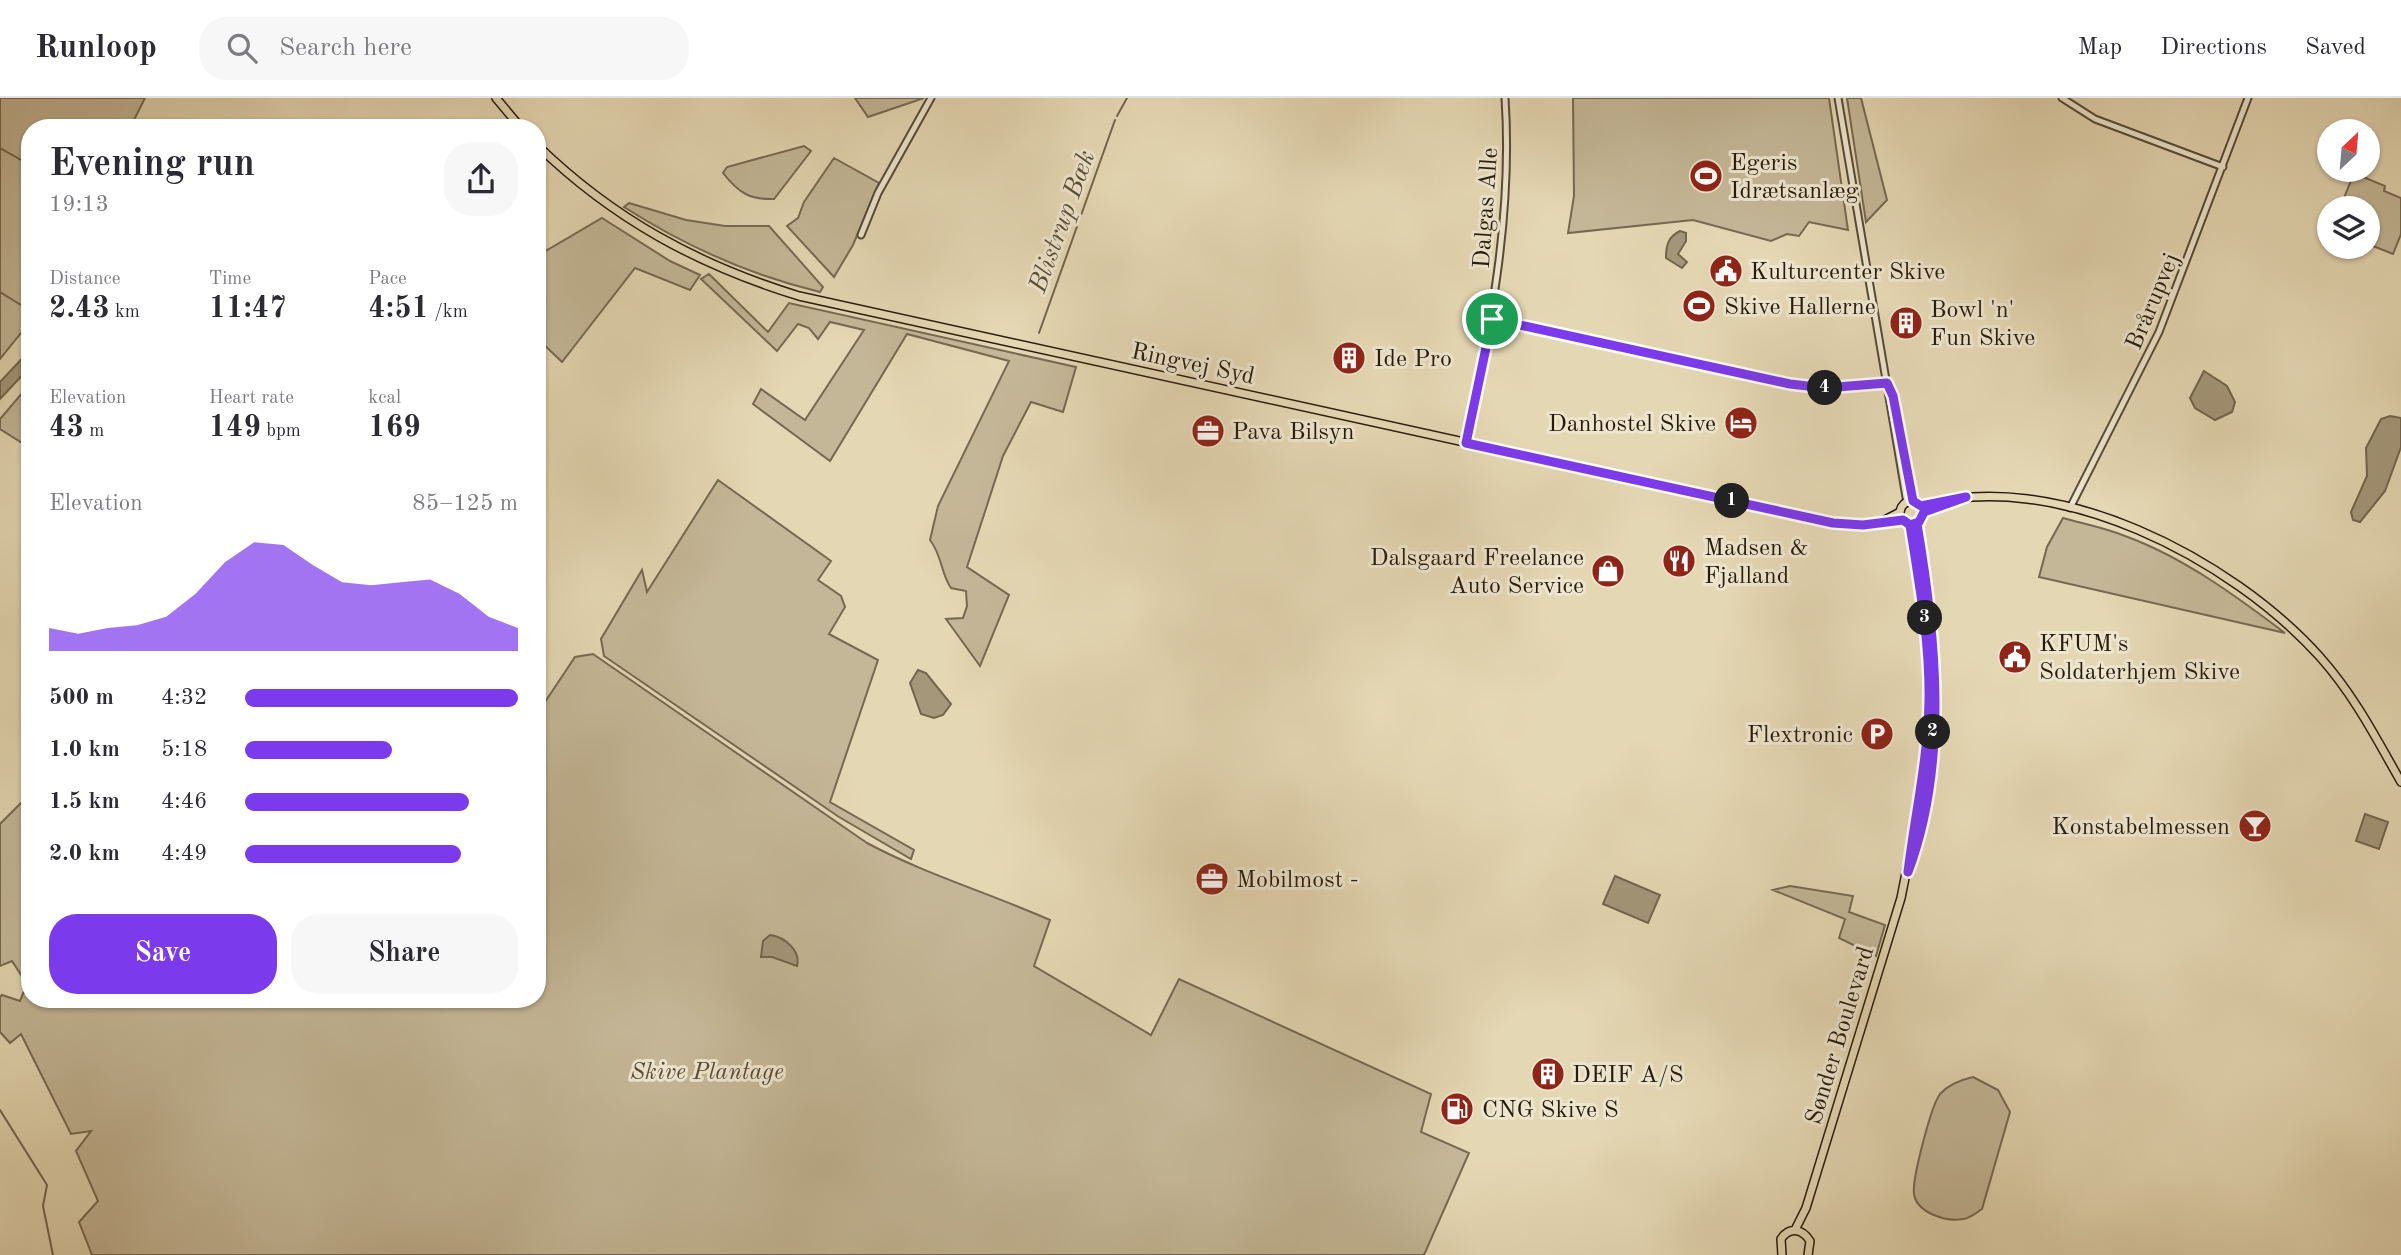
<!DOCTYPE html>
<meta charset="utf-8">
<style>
body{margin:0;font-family:"Old Standard TT",serif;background:#f7f7f7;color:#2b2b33;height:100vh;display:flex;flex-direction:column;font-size:26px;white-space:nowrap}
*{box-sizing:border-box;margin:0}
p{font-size:23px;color:#7c7c81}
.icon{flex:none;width:38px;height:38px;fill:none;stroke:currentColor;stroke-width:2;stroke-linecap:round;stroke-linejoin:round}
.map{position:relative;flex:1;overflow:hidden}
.panel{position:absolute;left:21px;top:21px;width:525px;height:889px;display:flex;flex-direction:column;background:#fff;border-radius:28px;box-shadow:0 2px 5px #0004}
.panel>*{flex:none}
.needle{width:46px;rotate:26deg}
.fabs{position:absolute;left:2317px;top:21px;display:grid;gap:14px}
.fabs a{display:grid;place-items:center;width:63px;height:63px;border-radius:50%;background:#fff;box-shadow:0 2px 5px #0004;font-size:35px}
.pin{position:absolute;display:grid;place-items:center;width:60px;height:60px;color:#fff;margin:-30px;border:4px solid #fff;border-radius:50%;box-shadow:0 2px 7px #0007}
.km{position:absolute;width:35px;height:35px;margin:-18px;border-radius:50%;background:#222;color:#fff;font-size:19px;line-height:35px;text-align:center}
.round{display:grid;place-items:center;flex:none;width:74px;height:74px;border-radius:28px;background:#f7f7f7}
.head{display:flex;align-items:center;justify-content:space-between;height:119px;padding:0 28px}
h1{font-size:38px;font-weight:700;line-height:52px}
.figures{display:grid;grid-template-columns:repeat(3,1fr);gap:10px;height:119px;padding:7px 28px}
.figures div{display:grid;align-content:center}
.figures b{font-size:30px;font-weight:700}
.figures small{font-size:19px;font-weight:400}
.figures p{font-size:19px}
.chart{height:196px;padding:14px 28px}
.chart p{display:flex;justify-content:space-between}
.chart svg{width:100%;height:126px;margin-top:7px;fill:#7c3aed;opacity:.7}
.action{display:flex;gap:14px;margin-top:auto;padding:14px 28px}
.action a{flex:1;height:80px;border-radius:28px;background:#7c3aed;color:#fff;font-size:28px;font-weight:700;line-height:80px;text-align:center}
.action a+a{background:#f7f7f7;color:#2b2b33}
ul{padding:0 28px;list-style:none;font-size:23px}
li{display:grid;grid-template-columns:112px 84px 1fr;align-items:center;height:52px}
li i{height:18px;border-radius:9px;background:#7c3aed}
header{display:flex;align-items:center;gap:42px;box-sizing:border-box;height:98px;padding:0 35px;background:#fff;border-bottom:2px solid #e1e1e2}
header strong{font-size:33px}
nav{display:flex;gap:38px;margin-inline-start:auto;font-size:24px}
.search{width:490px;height:63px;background:#f7f7f7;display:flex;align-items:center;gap:18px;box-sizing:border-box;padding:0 24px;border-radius:28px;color:#7c7c81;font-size:26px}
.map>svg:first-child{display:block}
</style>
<header>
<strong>Runloop</strong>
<div class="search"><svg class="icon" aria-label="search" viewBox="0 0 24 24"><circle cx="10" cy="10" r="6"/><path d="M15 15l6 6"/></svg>Search here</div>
<nav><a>Map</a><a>Directions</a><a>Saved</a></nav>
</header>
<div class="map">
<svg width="2401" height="1157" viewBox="0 0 2401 1157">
<rect width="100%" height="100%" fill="#e4d7b3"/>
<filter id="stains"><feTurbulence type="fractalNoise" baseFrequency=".00286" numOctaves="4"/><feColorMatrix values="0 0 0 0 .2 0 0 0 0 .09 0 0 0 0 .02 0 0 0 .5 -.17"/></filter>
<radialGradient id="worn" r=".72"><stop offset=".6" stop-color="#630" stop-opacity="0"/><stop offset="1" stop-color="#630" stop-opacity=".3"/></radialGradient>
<path fill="#c4b797" stroke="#766952" stroke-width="2" d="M 0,0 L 145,0 L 130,30 L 30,30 L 30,224 L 0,261 Z
M 855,0 L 924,0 L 868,19 Z
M 1573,0 L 1829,0 L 1848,132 L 1809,124 L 1799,138 L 1787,136 L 1771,143 L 1693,122 L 1568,135 L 1574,98 Z
M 1847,0 L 1861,0 L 1887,102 L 1866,124 Z
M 804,48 L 811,53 L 774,101 C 749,102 738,94 723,75 L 727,69 Z
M 834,60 L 879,85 L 853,147 L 834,179 L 787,128 L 798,120 L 804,104 Z
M 2354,75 L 2385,88 L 2384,93 L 2401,100 L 2401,136 L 2393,156 L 2368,146 L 2368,110 L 2340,110 Z
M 629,105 L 686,122 L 725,128 L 769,128 L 823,189 L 820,194 C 749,177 685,148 624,109 Z
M 602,120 L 670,163 L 700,177 L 690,192 L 635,170 L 562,264 L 537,240 L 537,158 Z
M 709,176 L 768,234 L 789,205 L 1076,269 L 1063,314 L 1031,304 L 1003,358 L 967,469 L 1009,497 L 980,568 L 946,521 L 963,520 L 967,508 L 966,493 L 951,490 C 941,476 942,457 930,442 L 938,408 L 1009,263 L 907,236 L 830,363 L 753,306 L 761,291 L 805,322 L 864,232 L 830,224 L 818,241 L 809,230 L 798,226 L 777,253 L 701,181 Z
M 23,294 L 30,299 L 30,350 L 0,331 L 0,321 Z
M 718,382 L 831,463 L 818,482 L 841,498 L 845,509 L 829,536 L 878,562 L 830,704 L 914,752 L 911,761 L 839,719 L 604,558 L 601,541 L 642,472 L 647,494 Z
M 2063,420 C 2084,426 2105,430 2125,438 C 2183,459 2236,498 2285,535 L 2039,479 L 2047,449 Z
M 593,556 L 867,745 C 925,776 989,795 1050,822 L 1034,868 L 1151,937 L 1179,881 L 1431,996 L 1421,1034 L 1469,1055 L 1424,1157 L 92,1157 L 79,1124 L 98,1103 L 76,1053 L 91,1033 L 71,1036 L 21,936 L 10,945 L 0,934 L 0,899 L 2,897 L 20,903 L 27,886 L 12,863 L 0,868 L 0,726 L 30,696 L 30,901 L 537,901 L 537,616 L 575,559 Z
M 1790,788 L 1853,798 L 1849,814 L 1885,827 L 1876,858 L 1839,840 L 1845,821 L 1773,792 Z
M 1973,979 L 1998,992 L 2010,1014 L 1982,1111 C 1976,1115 1969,1121 1963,1121 C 1946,1124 1917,1115 1914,1096 C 1912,1081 1931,1008 1940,996 C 1949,986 1960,982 1973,979 Z"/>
<path fill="#a4977a" stroke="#72654e" stroke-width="2" d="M 1680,133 L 1686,135 L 1686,143 L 1678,156 L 1687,164 L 1682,170 L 1666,160 C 1666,147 1668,139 1680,133 Z
M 30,252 L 30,269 L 0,301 L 0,284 Z
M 2204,273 L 2227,288 L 2235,304 L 2232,314 L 2215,322 L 2195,310 L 2190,300 Z
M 2390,318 L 2401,320 L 2401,349 L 2385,393 L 2360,424 L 2353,422 L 2351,414 L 2367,378 L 2366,350 L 2381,321 Z
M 918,572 L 926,575 L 951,606 L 943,617 L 934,620 L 921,616 L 910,585 Z
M 2365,716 L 2388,724 L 2379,751 L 2356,743 Z
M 1615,778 L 1660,797 L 1648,825 L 1603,806 Z
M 770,837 C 785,839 801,853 797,868 L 772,859 L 761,859 L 763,843 Z"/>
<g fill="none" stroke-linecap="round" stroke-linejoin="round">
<path stroke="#72654e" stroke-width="2" d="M 1117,18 L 1127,0
M 0,50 L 30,67
M 0,194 L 26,210
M 1039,235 L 1115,22
M 0,1012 L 47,1087 L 43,1108 L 53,1157"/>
<defs>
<path id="minor" d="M 1838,0 L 1907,405
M 2062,0 L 2095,21 L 2223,69
M 861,137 L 878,95 L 931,0
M 1492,221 L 1790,286 L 1825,290 L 1887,285
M 1888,288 L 1893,297 L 1913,403
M 1466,345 C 1490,230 1513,118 1505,0
M 2070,410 L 2159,234 L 2248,0"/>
<path id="major" d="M 496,0 L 521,30
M 537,47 C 613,121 698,167 799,198 L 1833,425 L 1863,427 L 1903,422
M1900 415a12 12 0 1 1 24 0a12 12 0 1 1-24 0Z
M 1921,408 C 2055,368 2232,461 2320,559 C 2354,597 2376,640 2401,684
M 1924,414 L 1946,405
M 1879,425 L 1900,414
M 1917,426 C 1934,529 1942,633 1919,736
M 1795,1132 L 1806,1110 L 1901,800 L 1920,704 L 1929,603 L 1928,546 L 1910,427
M 1782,1157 L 1781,1141 C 1789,1129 1802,1130 1810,1143 L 1808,1157"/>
</defs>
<use href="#minor" stroke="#574a36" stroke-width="9"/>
<use href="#major" stroke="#281b0c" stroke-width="10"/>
<use href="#minor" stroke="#ede5ce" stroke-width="5"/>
<use href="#major" stroke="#e4d7b3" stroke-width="7"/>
</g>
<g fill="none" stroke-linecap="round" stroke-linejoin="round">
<defs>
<path id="route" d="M 1492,221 L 1466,345 L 1833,425 L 1863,427 L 1903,422 L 1910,427 L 1917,426 C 1936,538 1949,665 1908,774 C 1915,717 1928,661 1929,603 C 1930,543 1919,485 1910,427 L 1919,424 L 1924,414 L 1966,399 L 1921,408 L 1913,403 L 1893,298 L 1887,285 L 1825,290 L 1790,286 L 1492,221"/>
</defs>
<use href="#route" stroke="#fff" stroke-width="14"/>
<use href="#route" stroke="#7c3aed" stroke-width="9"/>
</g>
<defs>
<symbol id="stadium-disc" viewBox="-11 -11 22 22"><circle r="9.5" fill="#8f2418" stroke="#ede5ce"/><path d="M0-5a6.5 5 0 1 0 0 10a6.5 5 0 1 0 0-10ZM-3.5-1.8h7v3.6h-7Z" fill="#fff"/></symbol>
<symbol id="civic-disc" viewBox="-11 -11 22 22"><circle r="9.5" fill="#8f2418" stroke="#ede5ce"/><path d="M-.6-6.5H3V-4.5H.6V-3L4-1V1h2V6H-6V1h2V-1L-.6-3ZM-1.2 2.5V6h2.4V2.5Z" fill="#fff"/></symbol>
<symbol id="building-disc" viewBox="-11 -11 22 22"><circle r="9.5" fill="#8f2418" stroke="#ede5ce"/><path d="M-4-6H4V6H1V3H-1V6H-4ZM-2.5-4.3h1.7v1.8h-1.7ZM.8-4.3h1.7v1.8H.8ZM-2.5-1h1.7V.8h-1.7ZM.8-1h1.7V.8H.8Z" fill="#fff"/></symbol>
<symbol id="hotel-disc" viewBox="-11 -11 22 22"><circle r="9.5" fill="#8f2418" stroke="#ede5ce"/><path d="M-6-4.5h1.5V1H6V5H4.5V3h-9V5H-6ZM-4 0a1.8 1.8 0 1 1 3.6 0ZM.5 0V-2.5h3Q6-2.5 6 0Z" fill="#fff"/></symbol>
<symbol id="office-disc" viewBox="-11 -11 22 22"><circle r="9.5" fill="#8f2418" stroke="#ede5ce"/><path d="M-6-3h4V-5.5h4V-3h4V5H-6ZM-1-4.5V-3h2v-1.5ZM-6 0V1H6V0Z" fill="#fff"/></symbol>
<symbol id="restaurant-disc" viewBox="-11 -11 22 22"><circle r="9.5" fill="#8f2418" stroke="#ede5ce"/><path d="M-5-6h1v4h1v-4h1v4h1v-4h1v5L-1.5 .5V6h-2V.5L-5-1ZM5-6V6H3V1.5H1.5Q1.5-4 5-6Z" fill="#fff"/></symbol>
<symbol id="shop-disc" viewBox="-11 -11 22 22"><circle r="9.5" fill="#8f2418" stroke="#ede5ce"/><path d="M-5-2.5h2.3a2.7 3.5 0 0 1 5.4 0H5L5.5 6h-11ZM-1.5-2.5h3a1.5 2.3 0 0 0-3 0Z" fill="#fff"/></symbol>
<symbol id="parking-disc" viewBox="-11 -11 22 22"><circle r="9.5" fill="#8f2418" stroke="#ede5ce"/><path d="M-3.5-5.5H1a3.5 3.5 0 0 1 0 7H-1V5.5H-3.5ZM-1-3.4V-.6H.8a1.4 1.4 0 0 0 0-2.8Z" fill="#fff"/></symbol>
<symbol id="bar-disc" viewBox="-11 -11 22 22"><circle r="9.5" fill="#8f2418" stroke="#ede5ce"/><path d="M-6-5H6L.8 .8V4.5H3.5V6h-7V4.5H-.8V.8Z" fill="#fff"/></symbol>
<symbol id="fuel-disc" viewBox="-11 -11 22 22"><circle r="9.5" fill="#8f2418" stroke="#ede5ce"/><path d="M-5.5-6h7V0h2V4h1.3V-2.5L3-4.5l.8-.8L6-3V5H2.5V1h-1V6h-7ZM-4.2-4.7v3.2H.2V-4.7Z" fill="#fff"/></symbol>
</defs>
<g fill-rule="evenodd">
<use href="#stadium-disc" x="1687" y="59" width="38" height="38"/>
<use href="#civic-disc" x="1707" y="154" width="38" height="38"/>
<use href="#stadium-disc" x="1680" y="189" width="38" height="38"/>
<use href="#building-disc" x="1887" y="206" width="38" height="38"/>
<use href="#building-disc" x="1330" y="241" width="38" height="38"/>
<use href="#hotel-disc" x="1722" y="306" width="38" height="38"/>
<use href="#office-disc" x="1189" y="314" width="38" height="38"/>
<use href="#restaurant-disc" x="1660" y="444" width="38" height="38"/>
<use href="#shop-disc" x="1589" y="454" width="38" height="38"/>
<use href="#civic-disc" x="1996" y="540" width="38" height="38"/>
<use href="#parking-disc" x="1858" y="617" width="38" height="38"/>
<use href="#bar-disc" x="2236" y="709" width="38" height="38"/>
<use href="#office-disc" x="1193" y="762" width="38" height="38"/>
<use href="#building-disc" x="1529" y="957" width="38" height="38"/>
<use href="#fuel-disc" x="1438" y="992" width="38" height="38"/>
</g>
<g text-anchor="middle" stroke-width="6" stroke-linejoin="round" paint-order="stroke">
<g font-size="24" fill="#281b0c" stroke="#ede5ce" text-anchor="start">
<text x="1730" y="72">Egeris<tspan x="1730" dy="28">Idrætsanlæg</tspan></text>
<text x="1750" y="181">Kulturcenter Skive</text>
<text x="1724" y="216">Skive Hallerne</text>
<text x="1930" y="219">Bowl 'n'<tspan x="1930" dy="28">Fun Skive</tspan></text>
<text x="1374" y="268">Ide Pro</text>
<text x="1716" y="333" text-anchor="end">Danhostel Skive</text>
<text x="1232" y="341">Pava Bilsyn</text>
<text x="1704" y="457">Madsen &amp;<tspan x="1704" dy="28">Fjalland</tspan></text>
<text x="1584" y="467" text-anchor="end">Dalsgaard Freelance<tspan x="1584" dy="28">Auto Service</tspan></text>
<text x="2039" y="553">KFUM's<tspan x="2039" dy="28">Soldaterhjem Skive</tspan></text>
<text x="1853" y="644" text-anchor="end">Flextronic</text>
<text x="2230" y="736" text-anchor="end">Konstabelmessen</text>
<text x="1236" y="789">Mobilmost -</text>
<text x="1572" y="984">DEIF A/S</text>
<text x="1482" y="1019">CNG Skive S</text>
</g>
<g font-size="24" fill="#281b0c" stroke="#ede5ce">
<text transform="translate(1485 110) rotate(-86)" y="8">Dalgas Alle</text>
<text transform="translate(2152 203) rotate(-67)" y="8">Brårupvej</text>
<text transform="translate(1193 265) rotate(12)" y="8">Ringvej Syd</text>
<text transform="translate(1839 937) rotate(-73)" y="8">Sønder Boulevard</text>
</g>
<g font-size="24" font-style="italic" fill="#574a36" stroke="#ede5ce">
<text x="707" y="981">Skive Plantage</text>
</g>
<g font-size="26" font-style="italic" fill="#5a4d38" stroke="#ede5ce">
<text transform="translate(1061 123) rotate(-70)" y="9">Blistrup Bæk</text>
</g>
</g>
<rect width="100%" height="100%" filter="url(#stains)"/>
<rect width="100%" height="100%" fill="url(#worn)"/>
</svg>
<div class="fabs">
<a><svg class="needle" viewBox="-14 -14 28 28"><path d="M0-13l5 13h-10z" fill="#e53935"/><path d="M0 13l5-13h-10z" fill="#7c7c81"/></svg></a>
<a><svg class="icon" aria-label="layers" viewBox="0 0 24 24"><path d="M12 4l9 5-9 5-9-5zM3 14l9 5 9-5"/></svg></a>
</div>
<div class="pin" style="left:1492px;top:221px;background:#1e9e55"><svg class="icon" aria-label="arrive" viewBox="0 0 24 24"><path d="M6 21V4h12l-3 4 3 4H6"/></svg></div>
<b class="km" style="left:1732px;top:403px">1</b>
<b class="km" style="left:1933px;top:634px">2</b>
<b class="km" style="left:1925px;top:520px">3</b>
<b class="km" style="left:1825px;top:290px">4</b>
<section class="panel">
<div class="head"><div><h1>Evening run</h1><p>19:13</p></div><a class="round"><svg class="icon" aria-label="share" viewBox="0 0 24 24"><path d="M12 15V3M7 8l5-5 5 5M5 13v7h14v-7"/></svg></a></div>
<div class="figures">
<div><p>Distance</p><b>2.43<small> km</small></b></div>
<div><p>Time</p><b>11:47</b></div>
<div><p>Pace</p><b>4:51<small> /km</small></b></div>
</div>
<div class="figures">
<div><p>Elevation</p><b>43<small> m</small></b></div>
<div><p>Heart rate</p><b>149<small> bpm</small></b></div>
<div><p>kcal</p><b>169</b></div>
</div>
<div class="chart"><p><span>Elevation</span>85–125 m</p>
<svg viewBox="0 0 160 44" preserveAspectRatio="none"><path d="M0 44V36L10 38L20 36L30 35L40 32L50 24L60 13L70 6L80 7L90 14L100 20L110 21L120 20L130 19L140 24L150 32L160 36V44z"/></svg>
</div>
<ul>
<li><b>500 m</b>4:32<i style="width:100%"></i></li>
<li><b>1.0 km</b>5:18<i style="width:54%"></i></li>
<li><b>1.5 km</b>4:46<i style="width:82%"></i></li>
<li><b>2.0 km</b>4:49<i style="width:79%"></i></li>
</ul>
<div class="action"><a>Save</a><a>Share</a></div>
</section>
</div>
